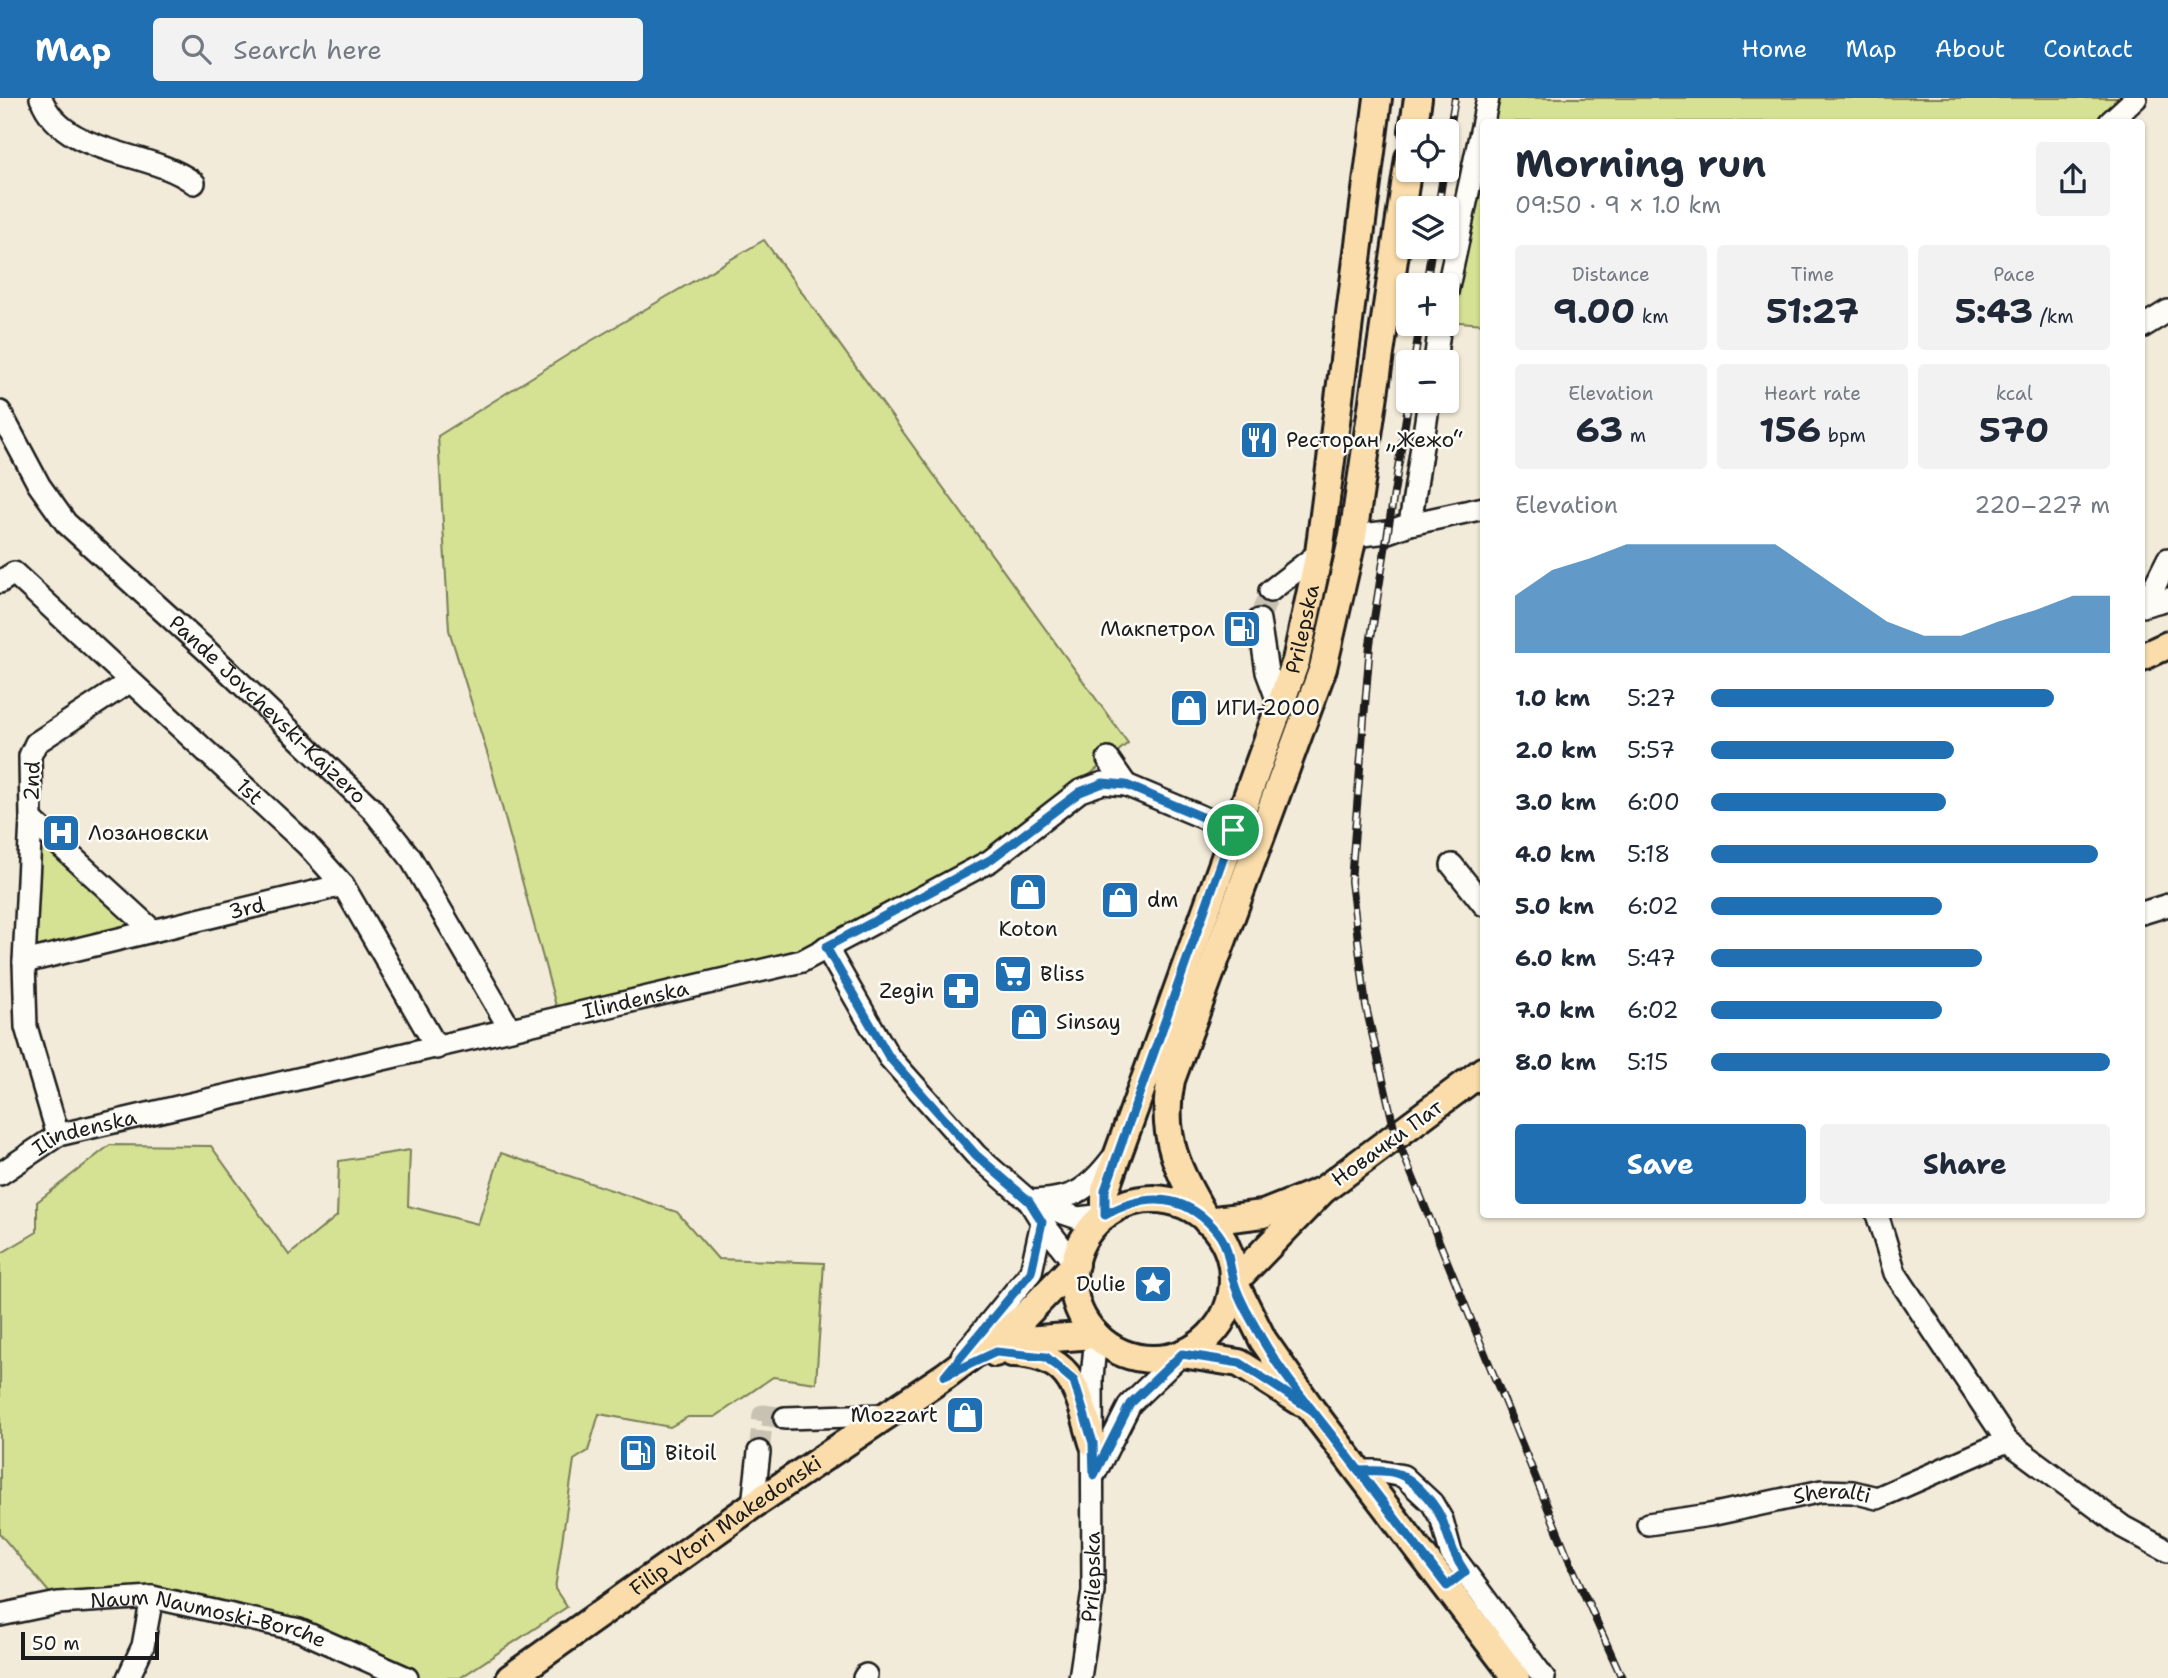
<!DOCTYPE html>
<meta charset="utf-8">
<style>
body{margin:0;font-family:"Shantell Sans",sans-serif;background:#f2f2f3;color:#1f2937;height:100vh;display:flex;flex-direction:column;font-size:26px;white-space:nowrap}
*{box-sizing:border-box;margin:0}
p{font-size:23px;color:#747a83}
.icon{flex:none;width:38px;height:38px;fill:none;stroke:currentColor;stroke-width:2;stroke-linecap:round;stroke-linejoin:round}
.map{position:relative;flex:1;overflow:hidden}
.side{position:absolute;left:1480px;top:21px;width:665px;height:1099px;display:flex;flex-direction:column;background:#fff;border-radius:7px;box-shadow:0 2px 5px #0004}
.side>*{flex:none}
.buttons{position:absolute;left:1396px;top:21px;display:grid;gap:14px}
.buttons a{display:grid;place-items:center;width:63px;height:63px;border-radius:7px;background:#fff;box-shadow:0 2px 5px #0004;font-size:35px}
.scale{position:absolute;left:21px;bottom:18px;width:138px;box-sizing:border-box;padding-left:7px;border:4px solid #1c1c1c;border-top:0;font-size:19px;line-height:24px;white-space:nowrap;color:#1c1c1c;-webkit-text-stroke:5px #fdfcf7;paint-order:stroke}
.pin{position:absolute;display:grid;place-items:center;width:60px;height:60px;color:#fff;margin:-30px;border:4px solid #fff;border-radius:50%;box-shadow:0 2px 7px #0007}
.round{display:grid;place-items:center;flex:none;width:74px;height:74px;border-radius:7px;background:#f2f2f3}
.head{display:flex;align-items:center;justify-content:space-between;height:119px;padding:0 35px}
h1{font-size:38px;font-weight:700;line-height:52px}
.metrics{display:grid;grid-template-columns:repeat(3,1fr);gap:10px;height:119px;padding:7px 35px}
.metrics div{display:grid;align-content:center;border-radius:7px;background:#f2f2f3;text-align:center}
.metrics b{font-size:35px;font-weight:700}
.metrics small{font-size:19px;font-weight:400}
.metrics p{font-size:19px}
.chart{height:196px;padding:14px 35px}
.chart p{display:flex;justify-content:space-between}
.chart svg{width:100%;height:126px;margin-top:7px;fill:#1f6fb2;opacity:.7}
.action{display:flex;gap:14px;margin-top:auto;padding:14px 35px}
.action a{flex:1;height:80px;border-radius:7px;background:#1f6fb2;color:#fff;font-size:28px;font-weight:700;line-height:80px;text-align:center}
.action a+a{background:#f2f2f3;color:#1f2937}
ul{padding:0 35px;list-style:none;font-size:23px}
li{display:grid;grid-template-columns:112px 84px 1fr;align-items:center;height:52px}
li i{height:18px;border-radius:9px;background:#1f6fb2}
header{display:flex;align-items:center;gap:42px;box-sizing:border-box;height:98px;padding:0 35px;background:#1f6fb2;color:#fff}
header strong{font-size:33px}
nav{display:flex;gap:38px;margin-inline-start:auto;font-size:24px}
.search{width:490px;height:63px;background:#f2f2f3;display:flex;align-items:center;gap:18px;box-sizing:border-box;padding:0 24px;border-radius:7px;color:#747a83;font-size:26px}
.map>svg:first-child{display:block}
</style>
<header>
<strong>Map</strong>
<div class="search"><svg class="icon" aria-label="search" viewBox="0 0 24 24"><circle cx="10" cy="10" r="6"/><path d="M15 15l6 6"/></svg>Search here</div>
<nav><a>Home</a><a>Map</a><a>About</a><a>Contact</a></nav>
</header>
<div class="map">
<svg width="2168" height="1580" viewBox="0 0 2168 1580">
<rect width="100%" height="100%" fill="#f3ebd9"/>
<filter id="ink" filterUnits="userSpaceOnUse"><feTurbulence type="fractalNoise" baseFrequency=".0143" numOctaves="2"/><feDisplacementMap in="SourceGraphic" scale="14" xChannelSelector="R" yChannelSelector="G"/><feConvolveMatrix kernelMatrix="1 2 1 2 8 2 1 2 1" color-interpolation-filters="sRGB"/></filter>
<g filter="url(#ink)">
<path fill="#d5e193" stroke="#787e58" stroke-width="2" d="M 1488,0 L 2136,0 L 2110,24 L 1484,24 L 1484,226 L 1447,223 L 1447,194 Z
M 764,142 L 1128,645 L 1076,688 L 1020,742 L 802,863 L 559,919 L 489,661 L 449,532 L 438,338 L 577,251 Z
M 31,721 L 151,831 L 24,864 Z
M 110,1047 L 211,1048 L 289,1157 L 337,1118 L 339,1063 L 410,1052 L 408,1108 L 478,1126 L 501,1055 L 677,1114 L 718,1161 L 824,1165 L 816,1285 L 773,1279 L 715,1319 L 688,1319 L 670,1329 L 599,1316 L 588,1353 L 574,1362 L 555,1491 L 567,1509 L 460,1580 L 407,1580 L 299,1532 L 152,1499 L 58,1505 L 0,1436 L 0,1156 L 37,1134 L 37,1104 Z"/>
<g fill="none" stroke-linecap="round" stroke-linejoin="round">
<path stroke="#c8c2b3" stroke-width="21" stroke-dasharray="21 10" stroke-linecap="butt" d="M 1259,522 L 1270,493
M 759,1354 L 763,1317 L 785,1320"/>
<defs>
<g id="minor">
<path d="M 41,0 C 63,59 149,51 194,85"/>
<path d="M 2110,24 L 2136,0"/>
<path d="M 1447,194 L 1488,0"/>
<path d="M 2142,229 L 2168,213"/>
<path d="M 1435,264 L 1440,226"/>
<path id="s1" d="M 0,314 L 39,387 L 66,425 L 206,552 L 371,710 L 410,759 L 510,931"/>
<path d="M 1410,426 L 1484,410"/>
<path d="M 1353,438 L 1388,434 L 1410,426 L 1429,303"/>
<path id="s2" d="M 0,484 L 14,475 L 307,747 L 343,787 L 437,950"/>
<path d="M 1270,493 L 1319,455"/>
<path d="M 2142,499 L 2153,491 L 2168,461"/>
<path d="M 2142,508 L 2168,501"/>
<path d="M 1259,522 L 1267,574 L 1280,609"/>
<path d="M 1108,661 L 1126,687"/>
<path d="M 31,721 L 151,831"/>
<path d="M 1452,767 L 1484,807"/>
<path d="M 2142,815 L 2168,807"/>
<path d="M 826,849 L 889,959 L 976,1057 L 1029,1103 L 1042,1124 L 1031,1174 L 962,1258"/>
<path id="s3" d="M 24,864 L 343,787"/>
<path d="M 58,1037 L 26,929 L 24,864 L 31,721 L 30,658 L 36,645 L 129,584"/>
<path id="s4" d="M 0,1076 L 58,1037 L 802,863 L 990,763 L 1080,693 L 1103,685 L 1126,687 L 1233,732"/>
<path d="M 1029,1103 C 1071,1102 1086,1095 1112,1061"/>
<path d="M 1037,1106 L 1078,1120 L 1105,1117"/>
<path d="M 1877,1116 L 1895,1175 L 2007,1343 L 2123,1429 L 2168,1453"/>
<path d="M 1042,1124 L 1075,1166"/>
<path d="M 785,1320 L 885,1317"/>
<path d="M 1359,1373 L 1377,1373 L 1403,1378 L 1432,1405 L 1442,1422 L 1451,1455 L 1544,1580"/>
<path d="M 1095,1375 L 1130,1306 L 1182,1256"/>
<path d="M 753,1407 L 759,1354"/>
<path id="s5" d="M 1648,1426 L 1710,1417 L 1822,1393 L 1853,1394 L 1877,1400 L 2007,1343"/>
<path id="s6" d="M 0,1517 L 58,1505 L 152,1499 L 299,1532 L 407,1580"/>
<path d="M 128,1580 L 143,1548 L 152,1499"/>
<path d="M 864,1580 L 866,1577"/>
<path id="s7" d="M 1080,1580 L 1093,1493 L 1092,1280 L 1096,1237"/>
</g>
<g id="major">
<path d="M 1413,33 L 1418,0"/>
<path d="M 2142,559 L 2168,547"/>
<path d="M 1484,972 L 1323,1092 L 1234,1184 L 1263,1242 L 1312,1312 L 1516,1580"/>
<path d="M 1323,1092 L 1263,1116 L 1207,1123 C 1179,1074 1159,1040 1171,982 L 1323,570 L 1353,438 L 1409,60"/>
<circle cx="1153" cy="1181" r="80"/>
<path id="s8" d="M 1105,1117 L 1105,1092 L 1296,563 L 1319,455 L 1378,0"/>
<path d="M 995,1255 L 1024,1242 L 1096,1237"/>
<path d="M 1012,1255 C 1074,1256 1078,1295 1093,1345"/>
<path d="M 1182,1256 L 1239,1265 L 1301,1304"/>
<path id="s9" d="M 510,1580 L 753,1407 L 945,1278 L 1023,1220 L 1075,1166"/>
</g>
</defs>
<use href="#minor" stroke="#1c1c1c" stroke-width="26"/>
<use href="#major" stroke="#1c1c1c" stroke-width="32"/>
<use href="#minor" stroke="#fdfcf7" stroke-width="21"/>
<use href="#major" stroke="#fbddab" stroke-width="26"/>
<defs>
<path id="rail" d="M 1447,48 L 1455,0
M 1438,110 L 1444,72
M 1426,187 L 1432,149
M 1414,264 L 1420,226
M 1409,301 L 1370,546 L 1351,783 L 1366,909 L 1396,1038 L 1572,1469 L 1622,1580"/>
</defs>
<use href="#rail" stroke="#1c1c1c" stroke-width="8"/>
<use href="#rail" stroke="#fdfcf7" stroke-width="5" stroke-dasharray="16" stroke-linecap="butt"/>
</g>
</g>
<g fill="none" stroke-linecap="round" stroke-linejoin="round" filter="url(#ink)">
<defs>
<path id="route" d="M 1233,732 L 1126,687 L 1103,685 L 1080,694 L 990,762 L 826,849 L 889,959 L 976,1057 L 1029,1103 L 1042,1124 L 1031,1174 L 945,1278 L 996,1254 L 1046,1259 L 1074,1283 L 1093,1345 L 1094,1377 L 1130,1306 L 1182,1256 L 1240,1265 L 1312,1312 L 1359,1373 C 1373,1373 1391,1371 1403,1378 C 1418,1386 1437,1408 1443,1424 C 1450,1443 1453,1457 1465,1474 L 1447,1488 C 1409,1439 1372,1390 1334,1340 C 1310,1309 1282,1276 1262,1241 C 1253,1224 1239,1203 1234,1184 C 1226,1157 1231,1145 1207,1123 C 1176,1094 1139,1098 1105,1117 L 1105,1092 L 1233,732"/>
</defs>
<use href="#route" stroke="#fff" stroke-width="14"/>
<use href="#route" stroke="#1f6fb2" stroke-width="9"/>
</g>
<defs>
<symbol id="restaurant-square" viewBox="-11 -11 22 22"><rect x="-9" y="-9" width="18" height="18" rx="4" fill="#1f6fb2" stroke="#fdfcf7"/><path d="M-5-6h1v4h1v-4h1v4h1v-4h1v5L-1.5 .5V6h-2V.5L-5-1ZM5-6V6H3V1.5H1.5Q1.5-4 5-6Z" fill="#fff"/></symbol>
<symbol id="fuel-square" viewBox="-11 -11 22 22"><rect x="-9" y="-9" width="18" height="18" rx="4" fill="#1f6fb2" stroke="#fdfcf7"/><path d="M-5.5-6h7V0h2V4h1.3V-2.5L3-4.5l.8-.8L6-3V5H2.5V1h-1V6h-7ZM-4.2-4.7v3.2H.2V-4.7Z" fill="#fff"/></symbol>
<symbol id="shop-square" viewBox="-11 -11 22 22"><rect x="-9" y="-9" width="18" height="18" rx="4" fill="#1f6fb2" stroke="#fdfcf7"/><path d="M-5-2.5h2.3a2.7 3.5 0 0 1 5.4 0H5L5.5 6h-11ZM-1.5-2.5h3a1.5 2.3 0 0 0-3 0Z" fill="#fff"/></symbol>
<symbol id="hospital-square" viewBox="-11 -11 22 22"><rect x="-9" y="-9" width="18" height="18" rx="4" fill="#1f6fb2" stroke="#fdfcf7"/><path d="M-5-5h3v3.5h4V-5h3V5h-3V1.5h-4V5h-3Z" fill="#fff"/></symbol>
<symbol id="supermarket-square" viewBox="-11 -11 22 22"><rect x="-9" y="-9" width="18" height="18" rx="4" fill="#1f6fb2" stroke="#fdfcf7"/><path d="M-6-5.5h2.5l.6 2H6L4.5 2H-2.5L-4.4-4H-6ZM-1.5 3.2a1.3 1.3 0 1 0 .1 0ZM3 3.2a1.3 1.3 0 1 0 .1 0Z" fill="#fff"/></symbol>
<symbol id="pharmacy-square" viewBox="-11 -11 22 22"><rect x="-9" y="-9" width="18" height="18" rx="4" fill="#1f6fb2" stroke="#fdfcf7"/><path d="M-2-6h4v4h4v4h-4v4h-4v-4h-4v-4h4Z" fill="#fff"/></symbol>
<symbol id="sight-square" viewBox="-11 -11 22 22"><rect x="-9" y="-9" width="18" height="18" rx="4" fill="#1f6fb2" stroke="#fdfcf7"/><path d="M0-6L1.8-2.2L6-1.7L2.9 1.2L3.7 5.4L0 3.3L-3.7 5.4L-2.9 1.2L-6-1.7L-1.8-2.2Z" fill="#fff"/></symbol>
</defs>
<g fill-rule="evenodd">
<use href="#restaurant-square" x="1237" y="320" width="44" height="44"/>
<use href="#fuel-square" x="1220" y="509" width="44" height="44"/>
<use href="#shop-square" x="1167" y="588" width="44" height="44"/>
<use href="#hospital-square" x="39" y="713" width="44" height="44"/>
<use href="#shop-square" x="1006" y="772" width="44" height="44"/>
<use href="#shop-square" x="1098" y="780" width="44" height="44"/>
<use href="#supermarket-square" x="991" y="854" width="44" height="44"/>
<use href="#pharmacy-square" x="939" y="871" width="44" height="44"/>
<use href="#shop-square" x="1007" y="902" width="44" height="44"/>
<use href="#sight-square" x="1131" y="1164" width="44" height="44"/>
<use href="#shop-square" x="943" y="1295" width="44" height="44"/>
<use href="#fuel-square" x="616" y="1333" width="44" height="44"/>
</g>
<g text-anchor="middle" stroke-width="5" stroke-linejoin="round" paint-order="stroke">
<g font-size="21" fill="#1c1c1c" stroke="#fdfcf7" text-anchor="start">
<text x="1286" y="349">Ресторан „Жежо“</text>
<text x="1215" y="538" text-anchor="end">Макпетрол</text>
<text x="1216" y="617">ИГИ-2000</text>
<text x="88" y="742">Лозановски</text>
<text x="1147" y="809">dm</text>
<text x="1028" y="838" text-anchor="middle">Koton</text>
<text x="1040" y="883">Bliss</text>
<text x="934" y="900" text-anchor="end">Zegin</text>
<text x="1056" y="931">Sinsay</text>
<text x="1126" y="1193" text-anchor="end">Dulie</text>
<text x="938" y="1324" text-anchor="end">Mozzart</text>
<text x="665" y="1362">Bitoil</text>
</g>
<g font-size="21" fill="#1c1c1c" stroke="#fdfcf7">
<text dy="7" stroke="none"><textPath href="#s8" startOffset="620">Prilepska</textPath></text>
<text dy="7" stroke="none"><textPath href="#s1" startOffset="404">Pande Jovchevski-Kajzero</textPath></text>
<text transform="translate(32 683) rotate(-88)" y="7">2nd</text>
<text dy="7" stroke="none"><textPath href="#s2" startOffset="338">1st</textPath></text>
<text dy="7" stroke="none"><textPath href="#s3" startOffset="229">3rd</textPath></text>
<text dy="7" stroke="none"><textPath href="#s4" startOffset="663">Ilindenska</textPath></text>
<text dy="7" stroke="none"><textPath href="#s4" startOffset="96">Ilindenska</textPath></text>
<text transform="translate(1387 1045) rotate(-36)" y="7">Новачки Пат</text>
<text dy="7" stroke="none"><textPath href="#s5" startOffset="187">Sheralti</textPath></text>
<text dy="7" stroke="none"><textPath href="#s9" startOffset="264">Filip Vtori Makedonski</textPath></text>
<text dy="7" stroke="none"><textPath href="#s7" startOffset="102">Prilepska</textPath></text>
<text dy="7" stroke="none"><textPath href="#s6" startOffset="212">Naum Naumoski-Borche</textPath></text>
</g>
</g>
</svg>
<div class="buttons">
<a><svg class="icon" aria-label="locate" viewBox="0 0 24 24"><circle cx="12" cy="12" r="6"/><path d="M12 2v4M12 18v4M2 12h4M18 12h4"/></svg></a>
<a><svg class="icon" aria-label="layers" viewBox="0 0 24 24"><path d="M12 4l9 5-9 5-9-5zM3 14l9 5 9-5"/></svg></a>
<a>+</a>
<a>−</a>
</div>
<div class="scale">50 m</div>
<div class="pin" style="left:1233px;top:732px;background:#1e9e55"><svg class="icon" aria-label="arrive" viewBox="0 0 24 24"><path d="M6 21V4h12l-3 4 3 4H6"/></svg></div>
<section class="side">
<div class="head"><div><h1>Morning run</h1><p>09:50 · 9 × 1.0 km</p></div><a class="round"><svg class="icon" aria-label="share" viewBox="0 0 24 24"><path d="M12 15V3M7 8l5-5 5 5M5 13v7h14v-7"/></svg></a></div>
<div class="metrics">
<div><p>Distance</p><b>9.00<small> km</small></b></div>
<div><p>Time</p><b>51:27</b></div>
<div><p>Pace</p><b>5:43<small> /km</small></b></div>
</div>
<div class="metrics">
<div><p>Elevation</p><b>63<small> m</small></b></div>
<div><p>Heart rate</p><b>156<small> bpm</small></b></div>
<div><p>kcal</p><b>570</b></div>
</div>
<div class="chart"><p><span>Elevation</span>220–227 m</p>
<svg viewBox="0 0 160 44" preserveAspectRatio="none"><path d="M0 44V24L10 15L20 11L30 6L40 6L50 6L60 6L70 6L80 15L90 24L100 33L110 38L120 38L130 33L140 29L150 24L160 24V44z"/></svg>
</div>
<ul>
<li><b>1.0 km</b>5:27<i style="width:86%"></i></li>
<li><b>2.0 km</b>5:57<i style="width:61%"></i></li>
<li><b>3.0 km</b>6:00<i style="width:59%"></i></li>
<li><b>4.0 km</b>5:18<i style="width:97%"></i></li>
<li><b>5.0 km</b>6:02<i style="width:58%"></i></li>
<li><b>6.0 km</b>5:47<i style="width:68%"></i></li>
<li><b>7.0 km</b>6:02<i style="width:58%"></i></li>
<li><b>8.0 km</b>5:15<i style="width:100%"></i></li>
</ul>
<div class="action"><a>Save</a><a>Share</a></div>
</section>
</div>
